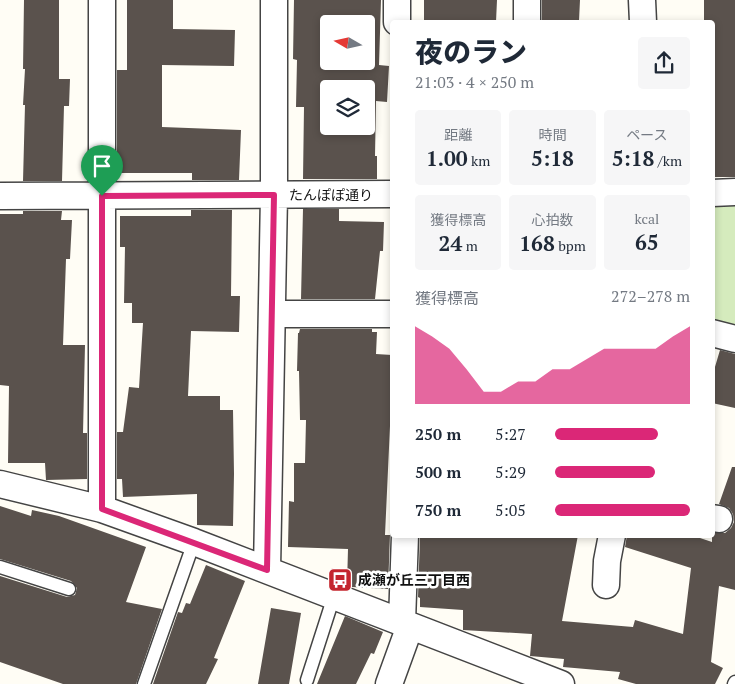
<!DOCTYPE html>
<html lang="ja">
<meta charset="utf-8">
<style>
body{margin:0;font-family:"PT Serif","Noto Sans JP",serif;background:#f6f6f7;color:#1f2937;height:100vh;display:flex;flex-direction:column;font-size:19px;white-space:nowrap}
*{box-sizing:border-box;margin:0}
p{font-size:16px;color:#747a83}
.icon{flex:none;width:28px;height:28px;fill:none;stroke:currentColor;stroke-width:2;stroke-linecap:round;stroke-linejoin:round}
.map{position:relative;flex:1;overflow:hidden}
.drawer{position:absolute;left:390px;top:20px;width:325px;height:518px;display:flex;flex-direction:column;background:#fff;border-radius:5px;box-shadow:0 2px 8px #0003}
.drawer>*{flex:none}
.needle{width:32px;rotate:279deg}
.controls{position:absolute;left:320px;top:15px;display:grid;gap:10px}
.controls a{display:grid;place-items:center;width:55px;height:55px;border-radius:5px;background:#fff;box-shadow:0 2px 8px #0003;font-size:25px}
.pin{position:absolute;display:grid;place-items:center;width:42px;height:42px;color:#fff;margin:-51px -21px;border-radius:50% 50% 50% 0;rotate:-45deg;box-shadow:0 0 5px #0007}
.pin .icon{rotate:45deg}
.round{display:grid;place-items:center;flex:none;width:52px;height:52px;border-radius:5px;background:#f6f6f7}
.head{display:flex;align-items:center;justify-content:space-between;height:85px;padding:0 25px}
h1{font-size:28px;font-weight:800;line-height:38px}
.stats{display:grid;grid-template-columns:repeat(3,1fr);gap:8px;height:85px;padding:5px 25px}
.stats div{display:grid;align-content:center;border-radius:5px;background:#f6f6f7;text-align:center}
.stats b{font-size:21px;font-weight:800}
.stats small{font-size:14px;font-weight:400}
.stats p{font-size:14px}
.chart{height:140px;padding:10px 25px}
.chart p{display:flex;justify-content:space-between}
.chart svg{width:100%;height:90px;margin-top:5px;fill:#db2777;opacity:.7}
ul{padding:0 25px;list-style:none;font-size:16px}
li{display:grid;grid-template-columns:80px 60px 1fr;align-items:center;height:38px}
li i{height:12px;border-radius:6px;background:#db2777}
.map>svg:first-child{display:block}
</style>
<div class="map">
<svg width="735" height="684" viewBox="0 0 735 684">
<rect width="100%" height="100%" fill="#fffdf5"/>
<path fill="#d5ebbd" d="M 712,205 L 735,205 L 735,329 L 713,323 Z"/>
<path fill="#5a524d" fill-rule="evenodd" d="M 24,0 L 59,0 L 59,79 L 70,79 L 69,106 L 64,106 L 62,181 L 23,181 L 25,105 L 23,105 L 25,69 L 23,69 Z
M 127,0 L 173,0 L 173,29 L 235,30 L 234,66 L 162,65 L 162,127 L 241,130 L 239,180 L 192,180 L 192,173 L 117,173 L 117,70 L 127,70 Z
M 294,0 L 381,0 L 379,65 L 389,66 L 387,102 L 376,101 L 375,156 L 377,156 L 377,179 L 303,179 L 304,107 L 296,107 L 297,60 L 293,59 ZM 329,24 L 366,24 L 366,61 L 329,61 ZM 329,89 L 366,89 L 366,126 L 329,126 Z
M 424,0 L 497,0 L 496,22 L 424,22 Z
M 542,0 L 580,0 L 579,21 L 542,21 Z
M 704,0 L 735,0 L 735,177 L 712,177 L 712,22 L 704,22 Z
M 303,209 L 339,209 L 339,221 L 384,222 L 383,251 L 380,251 L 375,299 L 301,299 Z
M 191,210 L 232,210 L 231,296 L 240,296 L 239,332 L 191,331 L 188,396 L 220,396 L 220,410 L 233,410 L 234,474 L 233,526 L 197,525 L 197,494 L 123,497 L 122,479 L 117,479 L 117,432 L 123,432 L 129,387 L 139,388 L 143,323 L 132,323 L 132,303 L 124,303 L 125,247 L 120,247 L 120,216 L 191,216 Z
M 23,211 L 62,211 L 61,220 L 72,220 L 70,259 L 66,259 L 63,345 L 85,345 L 83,433 L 87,433 L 87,479 L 46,480 L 45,463 L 8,463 L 9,386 L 0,385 L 0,214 L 23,214 Z
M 300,329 L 372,329 L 372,332 L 377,332 L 376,354 L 392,355 L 392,426 L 390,426 L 385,535 L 390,535 L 388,589 L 352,587 L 347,585 L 348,549 L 288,547 L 289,501 L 294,502 L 294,463 L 305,463 L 306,420 L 300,420 L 299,371 L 297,371 L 298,333 L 299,333 Z
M 720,350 L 735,354 L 735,408 L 712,403 L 712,377 Z
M 732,467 L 735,467 L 735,590 L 719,586 L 711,662 L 723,668 L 715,684 L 636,684 L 618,679 L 620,672 L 563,667 L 564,659 L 530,656 L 532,634 L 463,630 L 463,610 L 420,607 L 420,598 L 418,597 L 420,535 L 578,535 L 562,621 L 633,627 L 635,620 L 683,634 L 691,568 L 625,547 L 627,535 L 691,535 L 712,542 L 712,533 L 725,533 L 731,528 L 734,522 L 733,514 L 729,508 L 719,504 Z
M 0,506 L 31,516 L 32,510 L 59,516 L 146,547 L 126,602 L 162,609 L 136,684 L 63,684 L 0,662 L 0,576 L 67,597 L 75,595 L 77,588 L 71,581 L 0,559 Z
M 206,565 L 245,581 L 214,658 L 218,659 L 206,684 L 153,684 L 178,612 L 182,613 L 186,603 L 190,604 Z
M 271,608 L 301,613 L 289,684 L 258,684 Z
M 345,616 L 383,632 L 374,654 L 371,653 L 356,684 L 317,684 Z"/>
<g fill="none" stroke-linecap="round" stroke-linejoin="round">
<defs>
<path id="lane" d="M 0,567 L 69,589
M 307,680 L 334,596
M 144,684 L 194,542
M 734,684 L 735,682"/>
<path id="street" d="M 102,0 L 102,509
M 527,0 L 527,22
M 642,0 L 643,22
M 397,22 L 397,0
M 712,193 L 735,192
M 0,196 L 392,194
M 272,314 L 392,314
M 712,333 L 735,339
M 0,484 L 102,509 L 194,542 L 561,684
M 712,518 L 719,519
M 267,570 L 274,195 L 274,0
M 606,585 L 607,561 L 612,535
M 402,622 L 405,535
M 389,684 L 410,626"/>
</defs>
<use href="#lane" stroke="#444" stroke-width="15"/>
<use href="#street" stroke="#444" stroke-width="29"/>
<use href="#lane" stroke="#fff" stroke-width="12"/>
<use href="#street" stroke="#fff" stroke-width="26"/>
</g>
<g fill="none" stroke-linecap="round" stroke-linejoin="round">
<defs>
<path id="route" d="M 274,195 L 267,570 L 102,509 L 102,196 Z"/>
</defs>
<use href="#route" stroke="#fff" stroke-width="10"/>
<use href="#route" stroke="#db2777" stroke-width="6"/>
</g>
<defs>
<symbol id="bus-square" viewBox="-11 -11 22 22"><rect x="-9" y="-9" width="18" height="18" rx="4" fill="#c4262e" stroke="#fff"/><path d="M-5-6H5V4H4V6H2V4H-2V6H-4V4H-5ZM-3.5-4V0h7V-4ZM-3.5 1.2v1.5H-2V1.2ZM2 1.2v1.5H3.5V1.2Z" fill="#fff"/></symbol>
</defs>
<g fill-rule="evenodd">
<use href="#bus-square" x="326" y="566" width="28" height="28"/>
</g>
<g text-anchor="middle" stroke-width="5" stroke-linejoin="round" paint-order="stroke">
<g font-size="14" fill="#111" stroke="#fff">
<text x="331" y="200">たんぽぽ通り</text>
</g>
<g font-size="14" font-weight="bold" fill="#111" stroke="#fff" text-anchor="start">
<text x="358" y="585">成瀬が丘三丁目西</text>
</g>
</g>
</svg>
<div class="controls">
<a><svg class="needle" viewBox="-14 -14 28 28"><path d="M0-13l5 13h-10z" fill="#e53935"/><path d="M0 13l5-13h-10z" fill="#747a83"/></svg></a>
<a><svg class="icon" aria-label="layers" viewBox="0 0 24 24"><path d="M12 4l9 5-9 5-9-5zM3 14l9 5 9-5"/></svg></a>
</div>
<div class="pin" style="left:102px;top:196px;background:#1e9e55"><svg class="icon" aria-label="arrive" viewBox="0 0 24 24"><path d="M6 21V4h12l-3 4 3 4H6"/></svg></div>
<section class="drawer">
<div class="head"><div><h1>夜のラン</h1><p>21:03 · 4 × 250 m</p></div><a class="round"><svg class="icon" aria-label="share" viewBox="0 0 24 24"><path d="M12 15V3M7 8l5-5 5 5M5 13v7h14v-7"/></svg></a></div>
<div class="stats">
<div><p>距離</p><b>1.00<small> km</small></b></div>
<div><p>時間</p><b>5:18</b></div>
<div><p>ペース</p><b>5:18<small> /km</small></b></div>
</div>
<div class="stats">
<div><p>獲得標高</p><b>24<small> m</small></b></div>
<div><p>心拍数</p><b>168<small> bpm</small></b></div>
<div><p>kcal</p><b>65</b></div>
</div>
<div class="chart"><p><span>獲得標高</span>272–278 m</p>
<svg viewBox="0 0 160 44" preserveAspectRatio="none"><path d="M0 44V6L10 11L20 17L30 27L40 38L50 38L60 33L70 33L80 27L90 27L100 22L110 17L120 17L130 17L140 17L150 11L160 6V44z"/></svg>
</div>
<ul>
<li><b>250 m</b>5:27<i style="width:76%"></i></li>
<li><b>500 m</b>5:29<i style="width:74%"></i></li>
<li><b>750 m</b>5:05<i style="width:100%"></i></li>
</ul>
</section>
</div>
